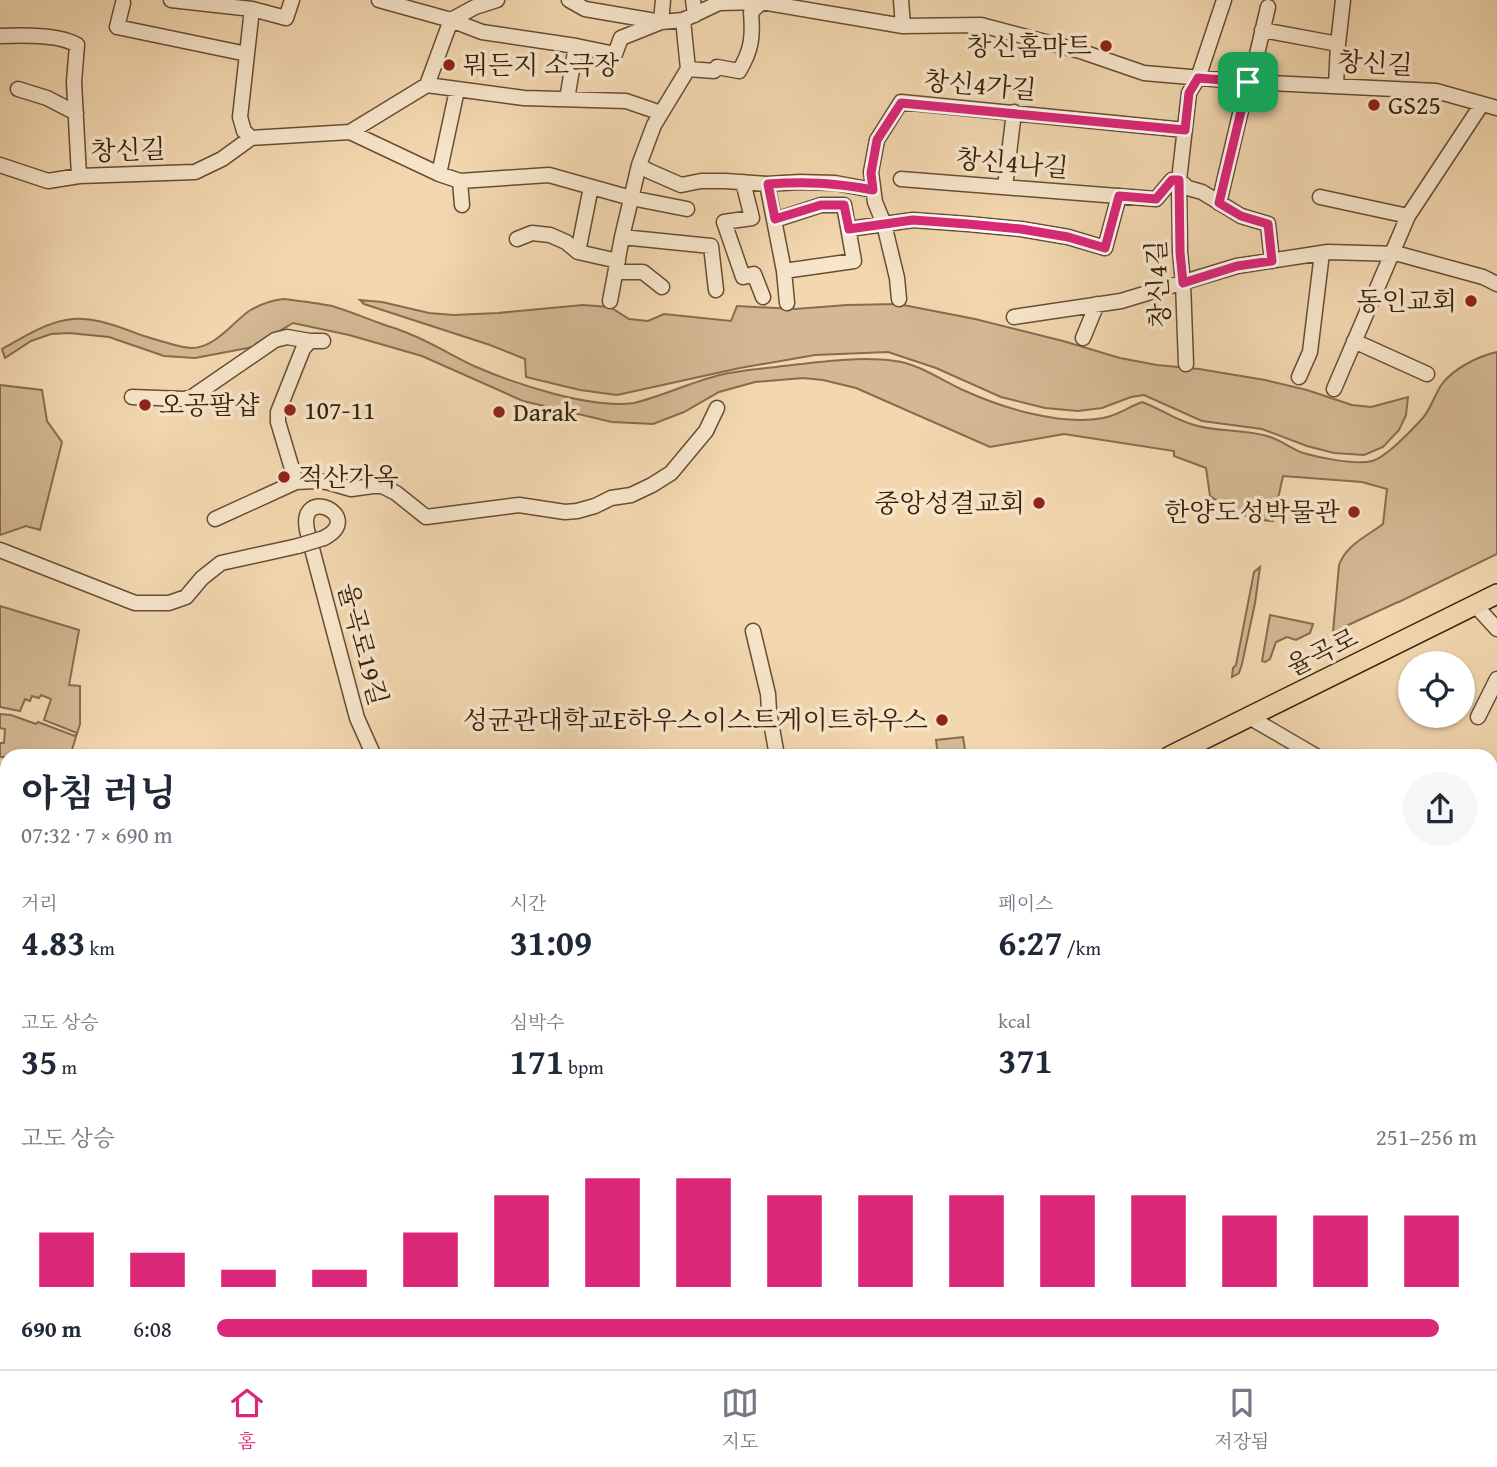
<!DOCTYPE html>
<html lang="ko">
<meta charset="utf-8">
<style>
body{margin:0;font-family:"Gentium Book Plus","Noto Serif KR",serif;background:#f6f6f7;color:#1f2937;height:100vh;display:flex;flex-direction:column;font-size:26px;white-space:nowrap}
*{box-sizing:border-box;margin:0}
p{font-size:23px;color:#747a83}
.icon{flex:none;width:38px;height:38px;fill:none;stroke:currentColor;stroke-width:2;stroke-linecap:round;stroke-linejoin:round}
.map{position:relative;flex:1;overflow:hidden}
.drawer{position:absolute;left:0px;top:749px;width:1498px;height:621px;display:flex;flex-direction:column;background:#fff;border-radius:21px 21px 0 0;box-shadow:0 2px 5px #0004}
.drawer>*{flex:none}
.fabs{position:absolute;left:1398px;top:651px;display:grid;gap:14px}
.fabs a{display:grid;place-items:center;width:77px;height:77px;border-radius:50%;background:#fff;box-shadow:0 2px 5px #0004;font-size:35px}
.pin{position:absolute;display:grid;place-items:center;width:60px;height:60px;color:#fff;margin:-30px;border-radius:14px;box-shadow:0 4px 10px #0006}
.round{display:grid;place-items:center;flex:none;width:74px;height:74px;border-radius:37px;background:#f6f6f7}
.summary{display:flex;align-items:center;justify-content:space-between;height:119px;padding:0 21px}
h1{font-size:38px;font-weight:700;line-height:52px}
.stats{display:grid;grid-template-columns:repeat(3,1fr);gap:10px;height:119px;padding:7px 21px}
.stats div{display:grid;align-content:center}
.stats b{font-size:35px;font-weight:700}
.stats small{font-size:19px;font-weight:400}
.stats p{font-size:19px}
.chart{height:196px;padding:14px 21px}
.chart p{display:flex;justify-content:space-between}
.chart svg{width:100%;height:126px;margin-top:7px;stroke:#db2777;stroke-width:6}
ul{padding:0 21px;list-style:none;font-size:23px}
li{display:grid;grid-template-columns:112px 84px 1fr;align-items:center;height:52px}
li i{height:18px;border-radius:9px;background:#db2777}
.tab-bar{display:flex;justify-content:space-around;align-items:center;height:98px;border-top:2px solid #e0e1e3;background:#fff;font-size:19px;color:#747a83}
.tab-bar a{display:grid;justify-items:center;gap:4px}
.tab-bar .active{color:#db2777}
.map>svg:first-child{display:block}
</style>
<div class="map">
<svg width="1497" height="1369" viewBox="0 0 1497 1369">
<rect width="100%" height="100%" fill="#f2d7af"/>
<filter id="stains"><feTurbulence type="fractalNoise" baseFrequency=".00286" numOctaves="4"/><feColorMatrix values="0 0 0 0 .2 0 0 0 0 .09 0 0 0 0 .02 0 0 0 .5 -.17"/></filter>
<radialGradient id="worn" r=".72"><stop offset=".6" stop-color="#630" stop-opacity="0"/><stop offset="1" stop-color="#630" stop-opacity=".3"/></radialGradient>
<path fill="#d3b893" stroke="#866c4e" stroke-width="2" d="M 284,299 C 300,301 316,303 332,306 C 349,311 365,318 382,324 C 389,327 396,328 402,331 C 428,340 450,355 474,366 C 515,384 590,409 634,403 C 663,396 691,382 720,375 C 741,370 762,369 783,366 C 819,362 860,356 895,361 C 917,363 943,381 963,390 C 1002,408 1061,426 1103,418 C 1119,415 1128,407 1142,402 C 1159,408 1174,419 1191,424 C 1216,433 1244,428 1270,437 C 1282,441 1292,449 1303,453 C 1320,458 1355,465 1372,461 C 1385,458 1411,431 1421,420 C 1431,410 1434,395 1442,384 C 1454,368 1479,356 1497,352 L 1497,554 L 1399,602 L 1398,602 L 1333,632 L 1339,565 C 1346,545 1367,536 1383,524 L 1387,489 L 1362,482 L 1283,476 L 1273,521 C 1250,520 1228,510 1210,496 L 1206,468 L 1174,456 L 1174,451 L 1064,434 L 990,447 L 856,388 L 823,380 L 803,378 L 755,382 L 719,392 L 684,412 L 653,424 L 612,422 L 523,401 L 422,356 L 349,335 L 293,323 L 253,347 L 195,358 L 164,356 L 109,337 L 69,333 L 51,334 L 31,341 L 5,358 L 2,349 C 22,338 43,324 66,320 C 93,315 119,327 144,336 C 155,339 180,348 191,348 C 215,348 231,324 249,311 C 259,305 273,300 284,299 Z
M 360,300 L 382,302 L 429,313 L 453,315 L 498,313 L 583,305 L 610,307 L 629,319 L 648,321 L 664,314 L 731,321 L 737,306 L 795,309 L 847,305 L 898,304 L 975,319 L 1063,341 L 1120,358 L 1157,365 L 1199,369 L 1265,380 L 1307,390 L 1352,405 L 1371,407 L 1408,397 L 1406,415 L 1399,430 L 1383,447 L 1364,455 L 1334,453 L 1307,446 L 1262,429 L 1202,421 L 1144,395 L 1131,397 L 1102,408 L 1078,411 L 1045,408 L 1001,397 L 936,368 L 888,352 L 815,355 L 740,368 L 617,395 L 580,390 L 526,377 L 525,359 L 490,345 L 364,304 Z
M 0,385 L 42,390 L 47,421 L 62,442 L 40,530 L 26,526 L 0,535 Z
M 1260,567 L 1255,603 L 1242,664 L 1239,673 L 1232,677 L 1233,668 L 1236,665 L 1254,572 Z
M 0,606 L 79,630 L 69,685 L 80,686 L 80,724 L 70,756 L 0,757 L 0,743 L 4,743 L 5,729 L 0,728 L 0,714 L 11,715 L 36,724 L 38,722 L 75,736 L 77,733 L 44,720 L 51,699 L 41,695 L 39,698 L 32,696 L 30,701 L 25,699 L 20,711 L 0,707 Z
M 1270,615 L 1313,624 L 1310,633 L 1296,640 L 1287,637 L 1276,642 L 1270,659 L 1265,662 L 1262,661 Z
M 963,737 L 966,756 L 938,756 L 936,740 Z
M 0,1145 L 7,1145 L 7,1358 L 0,1357 Z
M 15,1363 L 105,1363 L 104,1369 L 15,1369 Z"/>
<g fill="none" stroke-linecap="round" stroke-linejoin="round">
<defs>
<path id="minor" d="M 171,0 L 252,9 L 286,18 L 292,0
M 379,0 L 451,20 L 482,32 L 576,46 L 615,54 L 621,38 L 661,22 L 663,0
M 569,0 L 585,9 L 661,22 L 683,20 L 719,3 L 761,2 L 903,26 L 981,25 L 1080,51 L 1144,73 L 1248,82 L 1436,91 L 1497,108
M 693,0 L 695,15
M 901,0 L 903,26
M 123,3 L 117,27 L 247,54
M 1262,30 L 1338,44
M 0,36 C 20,35 60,34 77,45 L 74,82 L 79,176
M 688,69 L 714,71 L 717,67 L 739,71 C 752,50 753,36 751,12 L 763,1
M 427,85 L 524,98 L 626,101 L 661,113
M 1336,86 L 1338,44 L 1343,0
M 18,89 L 47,98 L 76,113
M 567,99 L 576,46
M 350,132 L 439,174 L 460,181 L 462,205
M 251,138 L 244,131 L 240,117 L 252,9
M 0,165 L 48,181 L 79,176 L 195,172 L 222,159 L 251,138 L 350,132 L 427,85 L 451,20 L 475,7 L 497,0
M 639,165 L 649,171 L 681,185 L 701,181 L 725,181 L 767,184 L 800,182 L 835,183 L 873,190
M 439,174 L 457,90
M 901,179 L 1156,199 L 1172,180 L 1179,180 L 1188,188 L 1202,192 L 1241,216 L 1268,224 L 1272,261
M 460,181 L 549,175 L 631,198 L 687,209
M 743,182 L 752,218 L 724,222 L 743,277 L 754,274 L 763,297
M 767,184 L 784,271 L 787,303
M 1005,187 L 1014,112
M 1320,197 L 1408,216
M 1219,203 L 1241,110 L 1254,67 L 1268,7
M 775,220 L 821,205 L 844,205 L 854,261 L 784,271
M 849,229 L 913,220 L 968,224 L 1021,229 L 1068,237 L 1105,248 L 1119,196
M 622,237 L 711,246 L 716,290
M 517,239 L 532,233 L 550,235 L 566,242 L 578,252 L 618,261
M 578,252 L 591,187
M 616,272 L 643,272 L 662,287
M 899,299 L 897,278 L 884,224 L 875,202 L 871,172 L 877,140 L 901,102 L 1185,130
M 610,301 L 622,237 L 639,165 L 654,125 L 688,69 L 683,20
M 1014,317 L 1121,301 L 1237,266 L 1328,252 L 1399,254 L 1483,277 L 1497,284
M 1083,338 L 1097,304
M 1354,341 L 1427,374
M 1186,364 L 1183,283 L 1180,252 L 1179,180 L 1189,93 L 1198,78 L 1224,0
M 1299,377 L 1310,352 L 1322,253
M 1334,389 L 1408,216 L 1482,104
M 132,397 L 184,399 L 192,397 L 275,340 L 287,337 L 310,341
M 296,482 L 278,422 L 278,412 L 303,349 L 310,341 L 323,341
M 215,519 L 296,482 L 315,481 L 327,482 L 351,489 L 373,486 L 382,486 L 396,493 L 426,517 L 519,505 L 565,512 L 577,511 L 595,506 L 611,498 L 631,495 L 652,485 L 671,473 L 706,431 L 717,408
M 324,538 C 366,516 298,484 307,530 L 357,718 L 374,756
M 0,550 L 135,603 L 169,603 L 186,597 L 202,578 L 221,563 L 298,546
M 1475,605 L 1497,629
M 753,631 L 768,694 L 769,711 L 777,756
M 1249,717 L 1316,756
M 1478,717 L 1497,679
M 1491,873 L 1497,877
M 1491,905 L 1497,907
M 1491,1025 L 1497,1022
M 1491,1106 L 1497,1107
M 1491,1159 L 1497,1159
M 1491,1281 L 1497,1282
M 728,1363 L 779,1369
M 835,1363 L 836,1369
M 1224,1363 L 1225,1369
M 664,1369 L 664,1367 L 670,1363
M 911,1369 L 924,1363
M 1018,1369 L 1019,1363
M 1410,1369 L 1411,1363"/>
<path id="major" d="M 1170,756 L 1497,594
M 365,1369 L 367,1363"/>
</defs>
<use href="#minor" stroke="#674e32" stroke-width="17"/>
<use href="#major" stroke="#392108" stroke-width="22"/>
<use href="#minor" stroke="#f7e5cb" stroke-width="14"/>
<use href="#major" stroke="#f2d7af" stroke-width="19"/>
<defs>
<path id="minor-bridge" d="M 298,546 L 324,538"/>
</defs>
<use href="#minor-bridge" stroke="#674e32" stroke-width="17" stroke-linecap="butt"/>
<use href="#minor-bridge" stroke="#f7e5cb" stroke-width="14"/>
</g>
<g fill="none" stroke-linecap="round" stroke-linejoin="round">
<defs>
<path id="route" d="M 1198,78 L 1248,82 L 1219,203 L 1241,216 L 1268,224 L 1272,261 L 1237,266 L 1183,283 L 1180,252 L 1179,180 L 1172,180 L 1156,199 L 1119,196 L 1105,248 L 1068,237 L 1021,229 L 968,224 L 913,220 L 849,229 L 844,205 L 821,205 L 775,219 L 768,184 C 806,181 835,183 873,190 L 871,173 L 877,140 L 901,103 L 1185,130 L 1189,93 Z"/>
</defs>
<use href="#route" stroke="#fff" stroke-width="14"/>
<use href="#route" stroke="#db2777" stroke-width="9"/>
</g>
<g fill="#8f2418" stroke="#f7e5cb" stroke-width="2.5">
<circle cx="1106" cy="46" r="7"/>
<circle cx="449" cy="65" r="7"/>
<circle cx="1374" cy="105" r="7"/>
<circle cx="1471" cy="301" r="7"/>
<circle cx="145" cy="405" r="7"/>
<circle cx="290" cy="410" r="7"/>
<circle cx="499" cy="412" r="7"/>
<circle cx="284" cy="477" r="7"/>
<circle cx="1039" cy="503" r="7"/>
<circle cx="1354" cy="512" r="7"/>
<circle cx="942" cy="720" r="7"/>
</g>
<g text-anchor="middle" stroke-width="7" stroke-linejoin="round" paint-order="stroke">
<g font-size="26" fill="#392108" stroke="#f7e5cb" text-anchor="start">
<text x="1092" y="55" text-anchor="end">창신홈마트</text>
<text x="463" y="74">뭐든지 소극장</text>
<text x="1388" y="114">GS25</text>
<text x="1457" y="310" text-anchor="end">동인교회</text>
<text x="159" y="414">오공팔샵</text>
<text x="304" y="419">107-11</text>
<text x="513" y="421">Darak</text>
<text x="298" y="486">적산가옥</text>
<text x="1025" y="512" text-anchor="end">중앙성결교회</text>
<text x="1340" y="521" text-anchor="end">한양도성박물관</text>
<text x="928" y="729" text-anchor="end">성균관대학교E하우스이스트게이트하우스</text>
</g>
<g font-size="26" fill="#392108" stroke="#f7e5cb">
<text transform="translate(1375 63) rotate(3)" y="9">창신길</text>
<text transform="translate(980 85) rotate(5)" y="9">창신4가길</text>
<text transform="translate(128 150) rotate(-2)" y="9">창신길</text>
<text transform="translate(1012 163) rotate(5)" y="9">창신4나길</text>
<text transform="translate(1158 284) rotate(-93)" y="9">창신4길</text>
<text transform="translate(363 644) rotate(75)" y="9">율곡로19길</text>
<text transform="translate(1322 652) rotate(-26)" y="9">율곡로</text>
</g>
</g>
<rect width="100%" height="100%" filter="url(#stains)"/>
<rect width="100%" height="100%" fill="url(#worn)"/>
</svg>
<div class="fabs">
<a><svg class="icon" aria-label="locate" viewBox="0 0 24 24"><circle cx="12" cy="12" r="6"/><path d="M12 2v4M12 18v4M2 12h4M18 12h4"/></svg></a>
</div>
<div class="pin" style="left:1248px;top:82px;background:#1e9e55"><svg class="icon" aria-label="arrive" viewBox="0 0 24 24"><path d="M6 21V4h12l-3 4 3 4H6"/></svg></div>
<section class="drawer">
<div class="summary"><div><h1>아침 러닝</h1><p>07:32 · 7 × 690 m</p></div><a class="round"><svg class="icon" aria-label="share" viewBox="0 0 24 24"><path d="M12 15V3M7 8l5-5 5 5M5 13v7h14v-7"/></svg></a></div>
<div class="stats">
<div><p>거리</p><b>4.83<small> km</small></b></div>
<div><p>시간</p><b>31:09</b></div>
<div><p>페이스</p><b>6:27<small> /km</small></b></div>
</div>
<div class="stats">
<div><p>고도 상승</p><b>35<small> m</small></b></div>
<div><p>심박수</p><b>171<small> bpm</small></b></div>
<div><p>kcal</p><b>371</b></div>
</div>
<div class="chart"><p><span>고도 상승</span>251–256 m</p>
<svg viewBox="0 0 160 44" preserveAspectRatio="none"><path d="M5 44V25M15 44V32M25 44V38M35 44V38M45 44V25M55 44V12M65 44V6M75 44V6M85 44V12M95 44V12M105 44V12M115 44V12M125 44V12M135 44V19M145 44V19M155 44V19"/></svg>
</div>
<ul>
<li><b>690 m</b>6:08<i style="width:97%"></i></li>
</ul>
</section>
</div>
<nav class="tab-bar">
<a class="active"><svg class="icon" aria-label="home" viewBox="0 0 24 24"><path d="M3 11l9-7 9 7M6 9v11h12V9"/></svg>홈</a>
<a><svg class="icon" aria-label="map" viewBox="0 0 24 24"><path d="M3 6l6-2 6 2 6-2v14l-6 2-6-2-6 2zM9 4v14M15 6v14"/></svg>지도</a>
<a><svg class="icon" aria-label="saved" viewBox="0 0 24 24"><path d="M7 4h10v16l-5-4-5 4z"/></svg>저장됨</a>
</nav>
